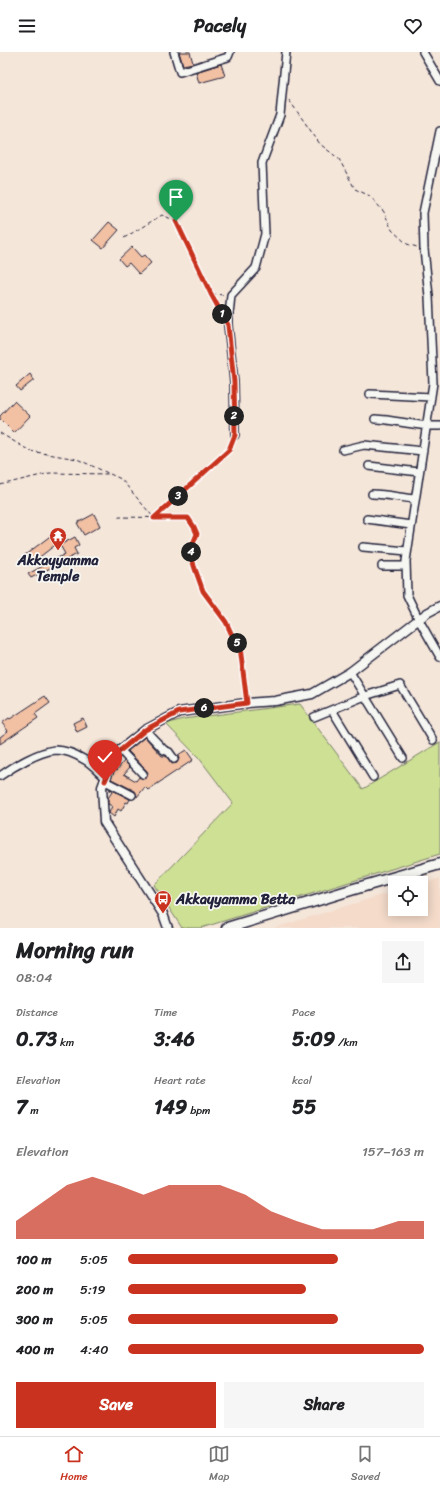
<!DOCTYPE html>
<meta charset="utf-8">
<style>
body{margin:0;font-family:Sriracha,sans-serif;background:#f6f6f6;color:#202124;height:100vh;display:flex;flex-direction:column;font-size:15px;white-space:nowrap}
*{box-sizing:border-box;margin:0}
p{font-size:13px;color:#757577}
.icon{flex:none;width:22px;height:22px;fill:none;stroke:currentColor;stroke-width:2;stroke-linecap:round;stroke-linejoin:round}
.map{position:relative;height:876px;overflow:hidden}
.sheet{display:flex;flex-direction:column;background:#fff;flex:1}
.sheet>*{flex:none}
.controls{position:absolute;left:388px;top:824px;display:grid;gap:8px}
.controls a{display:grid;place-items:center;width:40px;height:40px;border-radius:0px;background:#fff;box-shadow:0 2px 10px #0003;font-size:20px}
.pin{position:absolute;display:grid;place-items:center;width:34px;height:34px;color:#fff;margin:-41px -17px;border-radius:50% 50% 50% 0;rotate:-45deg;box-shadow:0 0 4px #0007}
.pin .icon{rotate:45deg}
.km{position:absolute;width:20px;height:20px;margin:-10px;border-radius:50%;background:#222;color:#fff;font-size:11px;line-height:20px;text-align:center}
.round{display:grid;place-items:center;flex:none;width:42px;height:42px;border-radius:0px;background:#f6f6f6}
.overview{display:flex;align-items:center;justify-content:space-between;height:68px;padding:0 16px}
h1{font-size:22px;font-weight:700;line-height:30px}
.figures{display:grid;grid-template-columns:repeat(3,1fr);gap:6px;height:68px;padding:4px 16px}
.figures div{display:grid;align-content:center}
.figures b{font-size:20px;font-weight:700}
.figures small{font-size:11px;font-weight:400}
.figures p{font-size:11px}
.chart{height:112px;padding:8px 16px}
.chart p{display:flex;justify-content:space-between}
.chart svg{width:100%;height:72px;margin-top:4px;fill:#c8321e;opacity:.7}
.action{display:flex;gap:8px;margin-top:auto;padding:8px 16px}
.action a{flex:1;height:46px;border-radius:0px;background:#c8321e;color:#fff;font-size:16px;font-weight:700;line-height:46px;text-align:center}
.action a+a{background:#f6f6f6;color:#202124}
ul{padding:0 16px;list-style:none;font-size:13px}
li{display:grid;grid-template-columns:64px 48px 1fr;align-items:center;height:30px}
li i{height:10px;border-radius:5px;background:#c8321e}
header{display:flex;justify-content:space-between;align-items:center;height:52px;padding:0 16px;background:#fff;font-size:18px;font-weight:700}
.tab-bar{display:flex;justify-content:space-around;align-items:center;height:56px;border-top:1px solid #e0e0e0;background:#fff;font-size:11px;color:#757577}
.tab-bar a{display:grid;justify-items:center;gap:2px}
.tab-bar .on{color:#c8321e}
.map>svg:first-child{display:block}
</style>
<header><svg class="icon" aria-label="menu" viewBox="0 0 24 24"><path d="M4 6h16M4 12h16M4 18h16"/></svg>Pacely<svg class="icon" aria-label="heart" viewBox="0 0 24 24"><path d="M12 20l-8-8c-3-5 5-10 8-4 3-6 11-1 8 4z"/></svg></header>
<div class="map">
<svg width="440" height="876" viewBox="0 0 440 876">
<rect width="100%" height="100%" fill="#f5e6da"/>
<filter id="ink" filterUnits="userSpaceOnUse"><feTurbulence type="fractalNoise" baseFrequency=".025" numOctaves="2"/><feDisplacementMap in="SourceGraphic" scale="8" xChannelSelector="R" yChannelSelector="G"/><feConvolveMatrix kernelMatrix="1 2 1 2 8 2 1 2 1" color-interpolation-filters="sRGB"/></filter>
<g filter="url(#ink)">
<path fill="#f4dbca" d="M 440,826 L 440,876 L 274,876 L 395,839 L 395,857 L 421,857 L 421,832 Z"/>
<path fill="#cde094" stroke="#788168" d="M 300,652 L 363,737 L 440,690 L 440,802 L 201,876 L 182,876 L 154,833 L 233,751 L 199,706 L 166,672 L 183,667 Z"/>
<path fill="#f2c0a3" stroke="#22223b" d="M 179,0 L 190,0 L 193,11 L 183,13 Z
M 221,12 L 225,24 L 199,31 L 196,20 Z
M 109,170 L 119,178 L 103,196 L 93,188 Z
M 132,195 L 141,205 L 144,203 L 151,211 L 139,222 L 129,211 L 125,214 L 119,207 Z
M 30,322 L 34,328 L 20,339 L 16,334 Z
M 14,349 L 30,364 L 14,381 L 0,367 L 0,364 Z
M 94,462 L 100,474 L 84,483 L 77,471 Z
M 53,482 L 59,490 L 28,514 L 21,506 Z
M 75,485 L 79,493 L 74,496 L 77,502 L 31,526 L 28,522 L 65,502 L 60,493 Z
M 45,644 L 50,651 L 35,662 L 38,666 L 0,692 L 0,685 L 8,679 L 2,671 L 9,666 L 10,667 Z
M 83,666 L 87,675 L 77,680 L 73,671 Z
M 145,685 L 162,704 L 166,704 L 172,712 L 177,711 L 179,707 L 178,703 L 186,698 L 193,708 L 148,738 L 145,735 L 137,745 L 136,741 L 135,739 L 111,727 L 115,717 L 117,718 L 124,709 L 130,715 L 124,722 L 136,729 L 139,725 L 144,727 L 147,725 L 148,721 L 147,719 L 128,699 Z
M 110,737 L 130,747 L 128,751 L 126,750 L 121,759 L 118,757 L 114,765 L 109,761 L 112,754 L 108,752 L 108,746 L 112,740 L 109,739 Z"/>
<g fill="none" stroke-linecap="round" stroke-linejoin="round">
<defs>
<path id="minor" d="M 174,0 L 180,20 L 228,5 L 230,0
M 423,0 L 440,29
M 440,79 L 423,161 L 424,197 L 429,244 L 433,331 L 406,509 L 407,543 L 419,568 L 440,605
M 370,342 L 431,345
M 375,367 C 397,368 418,375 440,374
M 235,383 L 234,330 L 228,273 L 231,243 L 256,216 L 265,182 L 262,111 L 280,63 L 286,0
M 343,398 L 364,393 L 423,399
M 369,414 L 419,420
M 372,442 C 387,442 401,446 415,447
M 367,467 L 411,473
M 363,495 L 407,499
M 382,514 L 406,514
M 350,620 L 403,706
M 332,658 L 373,725
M 314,665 L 365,644 L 400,633 L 433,688
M 145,678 L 164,698 L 169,700 L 174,707
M 120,698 L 143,722
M 0,724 C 14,714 38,700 55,698 C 65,698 77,703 85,708 C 92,712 99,720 106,726
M 105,729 L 132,743"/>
<path id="tertiary" d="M 168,876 L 163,862 L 104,770 L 102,735 L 115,702 L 145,678 L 179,660 L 247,651 L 275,649 L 312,642 L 350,620 L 427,561 L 440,554"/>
<path id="secondary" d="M 227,876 L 354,837 L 440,812"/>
</defs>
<use href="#minor" stroke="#22223b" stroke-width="10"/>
<use href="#tertiary" stroke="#22223b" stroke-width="11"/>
<use href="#secondary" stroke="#22223b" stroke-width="13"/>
<path stroke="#22223b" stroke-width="1" stroke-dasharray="4 3" stroke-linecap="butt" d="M 289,48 L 320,92 L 339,107 L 355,137 L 370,144 L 384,160 L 392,178 L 407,192 L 417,195
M 124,186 L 162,163 L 176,169 L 222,262
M 212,242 L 225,243
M 0,381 L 30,399 L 77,407 L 121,427 L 154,466 L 229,398 L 232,390
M 0,433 L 50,421 L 109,422
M 118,465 L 188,466 L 194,475 L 197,482 L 192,494 L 191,502 L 194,514 L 203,539 L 226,570 L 231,581 L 240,595 L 246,644"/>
<use href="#minor" stroke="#f6f6f2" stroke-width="7"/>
<use href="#tertiary" stroke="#f6f6f2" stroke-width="8"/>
<use href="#secondary" stroke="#f6f6f2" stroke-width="10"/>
</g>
</g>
<g fill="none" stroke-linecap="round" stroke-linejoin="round" filter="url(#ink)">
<defs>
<path id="route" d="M 105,729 L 116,702 L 145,678 L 179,660 L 247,651 L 240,595 L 231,581 L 226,570 L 203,539 L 194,514 L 191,502 L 192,494 L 197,482 L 194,475 L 188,466 L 154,466 L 229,398 L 235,383 L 234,330 L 228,273 L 211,242 L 176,169"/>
</defs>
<use href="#route" stroke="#fff" stroke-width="8"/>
<use href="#route" stroke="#c8321e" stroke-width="5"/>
</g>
<defs>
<symbol id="temple-pin" viewBox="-11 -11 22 30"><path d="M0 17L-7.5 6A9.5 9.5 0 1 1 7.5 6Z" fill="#c8321e" stroke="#f6f6f2"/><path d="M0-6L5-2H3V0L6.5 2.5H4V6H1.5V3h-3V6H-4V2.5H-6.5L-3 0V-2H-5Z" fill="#fff"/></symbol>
<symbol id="bus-pin" viewBox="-11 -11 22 30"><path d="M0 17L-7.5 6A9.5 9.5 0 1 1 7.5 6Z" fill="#c8321e" stroke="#f6f6f2"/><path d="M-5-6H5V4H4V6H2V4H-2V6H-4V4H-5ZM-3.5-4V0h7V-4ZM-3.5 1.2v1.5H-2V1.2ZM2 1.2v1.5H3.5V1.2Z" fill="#fff"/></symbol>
</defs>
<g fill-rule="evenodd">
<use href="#temple-pin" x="48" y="474" width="20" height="27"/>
<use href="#bus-pin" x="153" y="837" width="20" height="27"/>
</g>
<g text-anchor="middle" stroke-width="3.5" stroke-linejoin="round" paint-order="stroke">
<g font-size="14" font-weight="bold" fill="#22223b" stroke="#f6f6f2">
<text x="58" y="513">Akkayyamma<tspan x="58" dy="16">Temple</tspan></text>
<text x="176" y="852" text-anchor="start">Akkayyamma Betta</text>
</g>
</g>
</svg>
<div class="controls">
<a><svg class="icon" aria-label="locate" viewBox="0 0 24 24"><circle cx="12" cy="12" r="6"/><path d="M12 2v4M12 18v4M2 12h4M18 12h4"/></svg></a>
</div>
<div class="pin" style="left:176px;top:169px;background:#1e9e55"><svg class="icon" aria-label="arrive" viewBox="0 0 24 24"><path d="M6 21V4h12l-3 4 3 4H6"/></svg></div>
<div class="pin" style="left:105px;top:729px;background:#d93025"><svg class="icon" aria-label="check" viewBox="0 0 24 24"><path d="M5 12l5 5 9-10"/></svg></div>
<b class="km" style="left:222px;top:262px">1</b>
<b class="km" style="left:234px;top:364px">2</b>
<b class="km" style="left:178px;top:444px">3</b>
<b class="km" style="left:191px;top:500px">4</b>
<b class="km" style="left:237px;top:591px">5</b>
<b class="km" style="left:204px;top:656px">6</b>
</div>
<section class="sheet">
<div class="overview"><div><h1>Morning run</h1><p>08:04</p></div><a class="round"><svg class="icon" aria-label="share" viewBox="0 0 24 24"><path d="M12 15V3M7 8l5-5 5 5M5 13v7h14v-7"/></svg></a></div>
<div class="figures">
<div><p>Distance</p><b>0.73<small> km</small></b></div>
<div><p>Time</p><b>3:46</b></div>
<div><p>Pace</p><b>5:09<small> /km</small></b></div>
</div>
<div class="figures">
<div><p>Elevation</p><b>7<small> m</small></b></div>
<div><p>Heart rate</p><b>149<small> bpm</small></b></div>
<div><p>kcal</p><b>55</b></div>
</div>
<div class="chart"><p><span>Elevation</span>157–163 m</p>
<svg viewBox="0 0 160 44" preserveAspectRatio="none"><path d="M0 44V33L10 22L20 11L30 6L40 11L50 17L60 11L70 11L80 11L90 17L100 27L110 33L120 38L130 38L140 38L150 33L160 33V44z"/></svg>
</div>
<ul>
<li><b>100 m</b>5:05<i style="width:71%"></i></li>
<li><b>200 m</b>5:19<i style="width:60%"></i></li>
<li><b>300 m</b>5:05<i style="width:71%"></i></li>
<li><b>400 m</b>4:40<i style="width:100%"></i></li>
</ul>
<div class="action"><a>Save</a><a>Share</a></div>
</section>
<nav class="tab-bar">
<a class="on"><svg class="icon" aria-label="home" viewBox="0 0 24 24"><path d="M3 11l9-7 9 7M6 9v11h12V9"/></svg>Home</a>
<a><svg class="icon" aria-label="map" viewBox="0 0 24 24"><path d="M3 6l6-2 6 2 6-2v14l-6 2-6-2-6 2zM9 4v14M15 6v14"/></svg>Map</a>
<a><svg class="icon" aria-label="saved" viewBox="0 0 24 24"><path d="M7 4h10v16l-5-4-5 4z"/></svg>Saved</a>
</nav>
